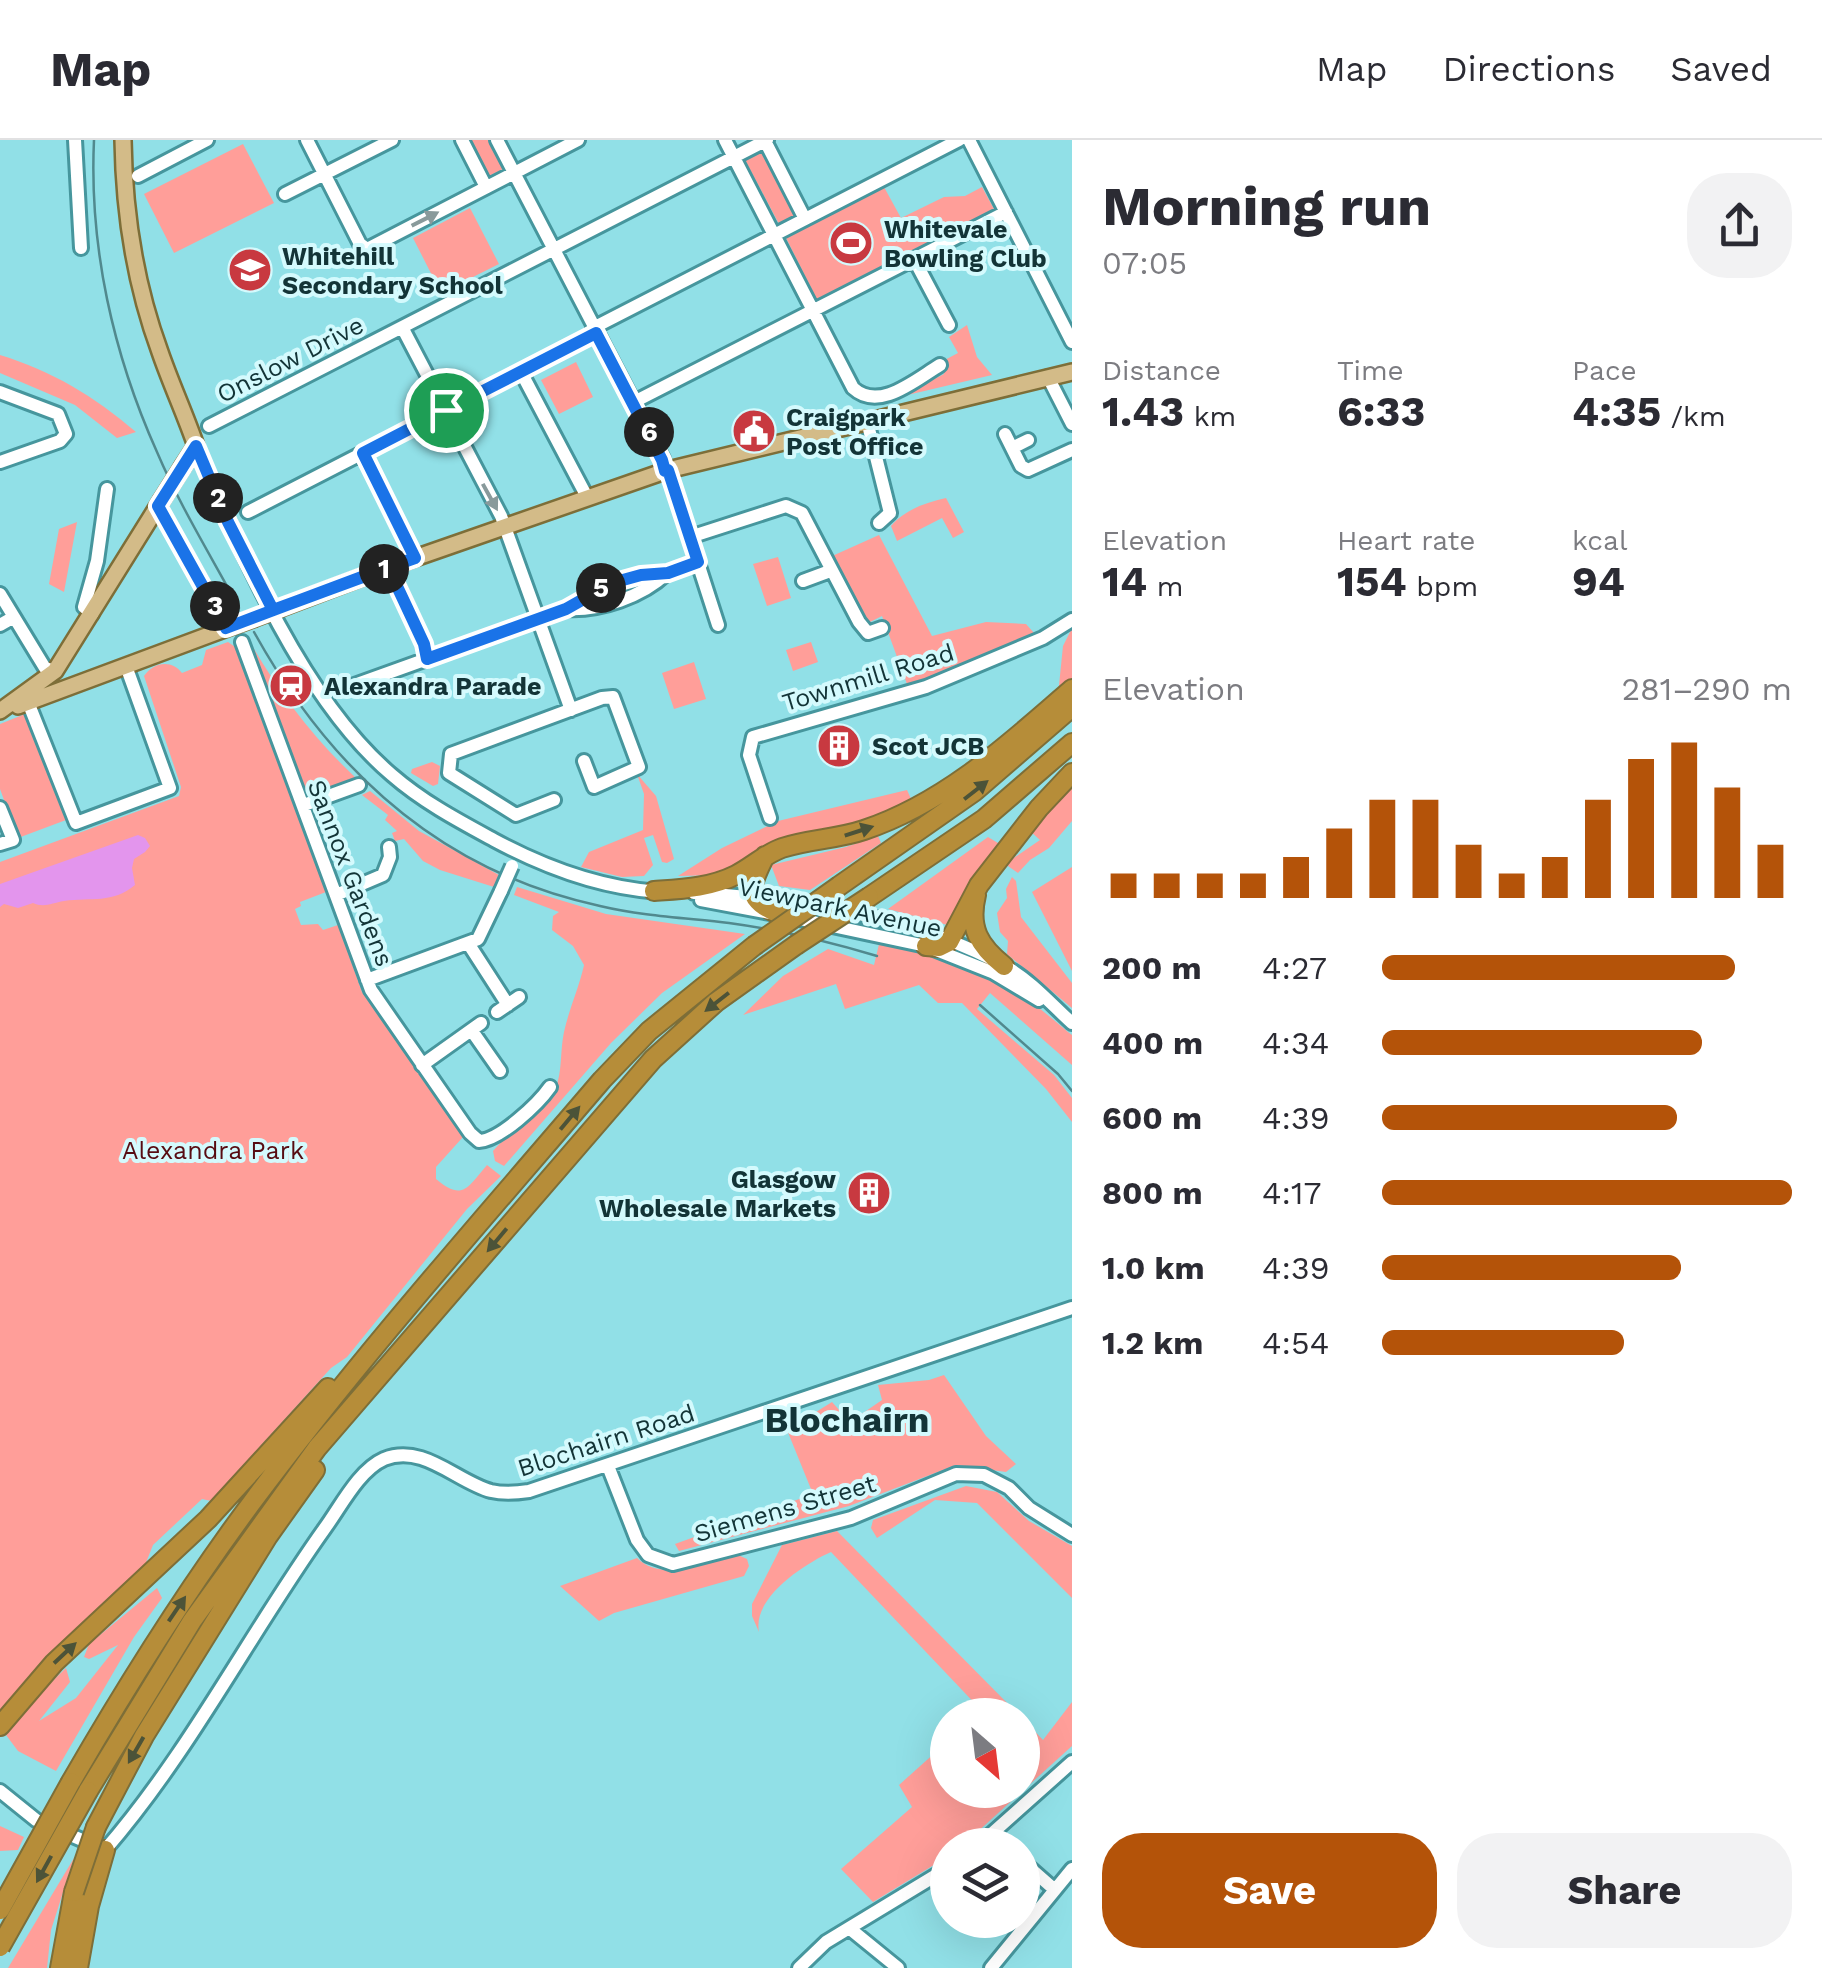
<!DOCTYPE html>
<meta charset="utf-8">
<style>
body{margin:0;font-family:"Work Sans",sans-serif;background:#f2f2f3;color:#2b2b33;height:100vh;display:flex;flex-direction:column;font-size:38px;white-space:nowrap}
*{box-sizing:border-box;margin:0}
p{font-size:32px;color:#7c7c81}
.icon{flex:none;width:55px;height:55px;fill:none;stroke:currentColor;stroke-width:2;stroke-linecap:round;stroke-linejoin:round}
.map{position:relative;flex:1;overflow:hidden}
.side{display:flex;flex-direction:column;background:#fff;width:750px}
.side>*{flex:none}
.needle{width:65px;rotate:152deg}
.fabs{position:absolute;left:930px;top:1558px;display:grid;gap:20px}
.fabs a{display:grid;place-items:center;width:110px;height:110px;border-radius:50%;background:#fff;box-shadow:0 10px 40px #0002;font-size:50px}
.pin{position:absolute;display:grid;place-items:center;width:85px;height:85px;color:#fff;margin:-42px;border:5px solid #fff;border-radius:50%;box-shadow:0 2px 10px #0007}
.km{position:absolute;width:50px;height:50px;margin:-25px;border-radius:50%;background:#222;color:#fff;font-size:28px;line-height:50px;text-align:center}
.round{display:grid;place-items:center;flex:none;width:105px;height:105px;border-radius:40px;background:#f2f2f3}
.summary{display:flex;align-items:center;justify-content:space-between;height:170px;padding:0 30px}
h1{font-size:55px;font-weight:700;line-height:75px}
.stats{display:grid;grid-template-columns:repeat(3,1fr);gap:15px;height:170px;padding:10px 30px}
.stats div{display:grid;align-content:center}
.stats b{font-size:42px;font-weight:700}
.stats small{font-size:28px;font-weight:400}
.stats p{font-size:28px}
.chart{height:280px;padding:20px 30px}
.chart p{display:flex;justify-content:space-between}
.chart svg{width:100%;height:180px;margin-top:10px;stroke:#b45309;stroke-width:6}
.primary-button{display:flex;gap:20px;margin-top:auto;padding:20px 30px}
.primary-button a{flex:1;height:115px;border-radius:40px;background:#b45309;color:#fff;font-size:40px;font-weight:700;line-height:115px;text-align:center}
.primary-button a+a{background:#f2f2f3;color:#2b2b33}
ul{padding:0 30px;list-style:none;font-size:32px}
li{display:grid;grid-template-columns:160px 120px 1fr;align-items:center;height:75px}
li i{height:25px;border-radius:12px;background:#b45309}
header{display:flex;align-items:center;gap:60px;box-sizing:border-box;height:140px;padding:0 50px;background:#fff;border-bottom:2px solid #e1e1e2}
header strong{font-size:48px}
nav{display:flex;gap:55px;margin-inline-start:auto;font-size:35px}
main{display:flex;flex:1;min-height:0}
.map>svg:first-child{display:block}
</style>
<header>
<strong>Map</strong>
<nav><a>Map</a><a>Directions</a><a>Saved</a></nav>
</header>
<main>
<div class="map">
<svg width="1072" height="1828" viewBox="0 0 1072 1828">
<rect width="100%" height="100%" fill="#91e0e7"/>
<path fill="#ff9e99" d="M 467,0 L 488,0 L 503,29 L 487,37 Z
M 243,4 L 274,63 L 174,113 L 144,54 Z
M 764,11 L 798,75 L 779,84 L 745,20 Z
M 884,47 L 901,78 L 944,57 L 965,56 L 982,47 L 994,69 L 817,160 L 786,98 Z
M 470,68 L 499,124 L 441,153 L 413,98 Z
M 967,185 L 977,217 L 992,235 L 899,257 L 944,234 L 939,223 L 958,213 L 949,197 Z
M 0,215 C 52,231 94,256 136,292 L 117,298 L 75,265 L 0,233 Z
M 576,222 L 593,257 L 559,274 L 541,240 Z
M 946,358 L 964,392 L 953,398 L 942,378 L 897,401 L 891,386 C 906,369 925,363 946,358 Z
M 77,382 L 64,452 L 49,444 L 59,389 Z
M 879,395 L 932,496 L 986,482 L 1026,484 L 1034,493 L 952,530 L 907,544 L 882,476 L 866,484 L 830,417 Z
M 778,417 L 791,458 L 767,466 L 753,424 Z
M 1072,488 L 1072,538 L 1058,555 L 1063,506 Z
M 246,495 C 275,547 311,596 357,639 L 307,656 L 302,654 L 242,496 Z
M 228,502 L 238,509 L 326,752 L 300,762 L 301,766 L 295,769 L 301,785 L 318,784 L 323,790 L 338,785 L 362,852 L 463,997 L 436,1027 L 436,1039 C 463,1062 468,1047 487,1025 L 501,1036 L 467,1069 L 347,1217 L 331,1228 L 211,1361 L 202,1359 L 153,1405 L 143,1430 L 0,1578 L 0,722 L 179,656 L 181,647 L 144,536 C 153,522 172,519 182,533 L 202,525 L 206,510 Z
M 811,502 L 818,522 L 793,531 L 786,510 Z
M 694,522 L 706,559 L 674,569 L 662,533 Z
M 25,574 L 66,680 L 18,698 L 0,649 L 0,584 Z
M 432,622 L 440,626 L 438,644 L 433,646 L 411,633 L 412,629 Z
M 637,634 L 656,656 L 674,719 L 667,723 L 662,722 L 653,695 L 644,698 L 653,725 L 644,736 L 622,737 L 581,727 L 589,712 L 643,690 L 644,654 Z
M 1072,641 L 1072,681 L 1049,708 L 1030,720 L 1018,733 L 1005,724 L 1040,700 L 1030,691 Z
M 907,650 L 913,663 L 719,735 L 678,736 L 722,708 L 778,681 Z
M 370,651 L 419,691 L 499,735 L 494,747 L 440,730 L 423,721 L 404,699 L 395,701 L 392,693 L 397,691 L 385,680 L 388,675 L 362,655 Z
M 878,696 L 881,703 L 810,750 L 779,746 L 771,725 L 846,707 Z
M 988,697 L 1003,706 L 951,786 L 888,769 Z
M 1072,727 L 1072,831 L 1032,752 Z
M 1012,737 L 1016,741 L 1021,777 L 1072,843 L 1072,868 L 1007,814 L 1008,801 L 1000,792 L 997,773 L 1007,758 L 1006,749 Z
M 517,747 L 606,774 L 745,794 L 662,853 L 611,903 L 504,1026 L 495,1021 L 493,1011 C 509,991 535,982 550,959 C 564,938 559,916 564,892 C 569,869 579,848 584,825 L 573,806 L 552,790 L 553,776 L 559,772 L 514,755 Z
M 880,800 C 965,820 1002,835 1068,892 L 1072,895 L 1072,925 L 990,853 L 977,869 L 1054,935 L 1072,958 L 1072,982 L 1046,949 L 962,863 L 938,863 L 919,845 L 845,869 L 836,844 L 743,875 L 783,836 L 828,809 L 874,825 Z
M 944,1235 L 986,1296 L 1016,1324 L 1006,1332 L 956,1325 L 849,1366 L 679,1411 L 675,1404 L 813,1354 L 787,1290 L 832,1262 L 850,1282 L 882,1260 L 878,1245 L 929,1240 Z
M 966,1346 L 997,1352 L 1029,1381 L 1072,1406 L 1072,1458 L 977,1363 L 935,1360 L 877,1398 L 871,1388 L 873,1380 Z
M 837,1391 L 1019,1575 L 979,1575 L 982,1571 L 831,1412 C 804,1424 752,1458 759,1492 L 752,1476 L 752,1464 L 782,1405 Z
M 738,1415 L 747,1419 L 749,1426 L 744,1436 L 614,1473 L 599,1481 L 560,1446 L 637,1418 C 662,1443 708,1422 738,1415 Z
M 157,1448 L 162,1458 L 134,1497 L 56,1631 L 18,1611 L 6,1595 L 35,1558 L 66,1528 L 70,1542 L 39,1581 L 76,1558 L 118,1505 L 89,1519 L 84,1517 L 89,1504 Z
M 1072,1562 L 1072,1606 L 963,1705 L 948,1705 L 947,1717 L 873,1762 L 841,1729 L 912,1667 L 899,1645 L 947,1602 L 948,1650 L 1022,1650 L 1023,1579 L 1043,1600 Z
M 0,1686 L 24,1697 L 18,1710 L 0,1711 Z
M 74,1718 L 51,1790 L 47,1828 L 8,1828 Z"/>
<path fill="#e395ed" d="M 138,695 L 145,698 L 150,706 L 145,712 L 134,719 L 132,728 L 135,745 C 112,764 92,757 64,761 C 52,763 44,768 33,763 L 18,768 L 4,764 L 0,767 L 0,744 Z"/>
<g fill="none" stroke-linecap="round" stroke-linejoin="round">
<defs>
<path id="minor" d="M 75,0 L 81,108
M 307,0 L 360,104 L 367,109 L 578,0
M 462,0 L 486,47
M 497,0 L 663,319 L 665,331
M 725,0 L 853,248 C 879,272 915,240 940,225
M 969,0 L 1072,202
M 765,1 L 805,79
M 138,36 L 207,0
M 285,54 L 392,0
M 914,119 L 949,185
M 402,187 L 501,376 L 571,570
M 593,188 L 959,0
M 521,232 L 587,357
M 1048,237 L 1072,284
M 0,252 L 58,274 L 66,294 L 60,301 L 0,322
M 632,263 L 1006,72
M 867,281 L 890,373 L 879,383
M 209,286 L 767,0
M 1005,294 L 1021,326 L 1028,330 L 1072,310
M 196,306 C 241,412 303,560 392,635 C 423,662 459,681 494,700 C 546,728 600,748 659,752
M 1012,308 L 1028,300
M 363,313 L 415,418
M 668,330 L 718,485
M 158,366 L 227,488
M 248,372 L 596,193
M 690,397 L 786,366 L 802,373 L 859,482 L 868,493 L 882,488
M 389,427 L 424,504 L 427,519
M 803,441 L 830,431
M 0,454 L 45,528 L 55,531
M 566,469 C 600,471 642,457 667,433
M 92,474 L 84,467 L 97,421 L 107,349
M 0,485 L 14,477
M 242,502 L 371,850 L 470,993 L 479,1001 C 500,1000 538,964 550,947
M 349,547 L 566,469 L 611,443 L 641,435 L 667,433 L 698,422
M 28,562 L 76,683 L 170,648 L 126,526
M 554,660 L 516,675 L 449,633 L 451,614 L 602,558 L 613,557 L 639,627 L 594,647 L 584,621
M 304,665 L 359,645
M 0,668 L 13,700 L 0,704
M 770,678 L 749,615 L 753,597 L 926,547 L 1043,498 L 1072,480
M 694,753 C 796,758 919,777 1008,828 C 1032,842 1052,865 1072,883
M 336,755 L 383,735 L 390,717 L 389,707
M 701,760 L 770,773
M 790,777 L 926,806 L 994,833 L 1039,860
M 468,803 L 508,865
M 367,840 L 478,799 L 501,751
M 497,872 L 519,857
M 472,891 L 500,931
M 422,925 L 481,883
M 608,1326 L 637,1400 L 648,1415 L 673,1424 L 851,1378 L 956,1334 L 984,1335 L 1009,1348 L 1029,1368 L 1072,1395
M 0,1651 L 36,1680 L 105,1710 C 190,1612 250,1493 325,1388 C 341,1366 359,1330 384,1319 C 423,1303 457,1342 491,1351 C 504,1354 516,1353 529,1351 L 1072,1168
M 992,1694 L 1005,1705
M 979,1705 L 1072,1622
M 1022,1721 L 1055,1750
M 849,1788 L 898,1828
M 799,1828 L 826,1802 L 948,1728
M 991,1828 L 1072,1729"/>
<path id="major" d="M 123,0 C 124,72 135,144 160,212 C 171,244 185,274 196,306 L 183,326
M 255,478 L 389,427 L 668,330 L 1072,232
M 18,566 L 241,483
M 0,571 L 55,531 L 161,361"/>
<path id="highway" d="M 765,716 C 748,749 745,759 781,775
M 839,746 L 975,651 L 1072,567
M 654,751 C 682,749 710,748 736,735 C 752,727 765,714 782,708 C 809,699 838,699 864,690 C 945,663 1009,604 1072,549
M 976,755 C 968,788 979,806 1004,826
M 869,757 L 984,679 L 1072,603
M 926,806 L 939,807 L 949,802 L 979,745 L 1039,668 L 1072,633
M 0,1586 L 54,1523 L 208,1379 L 328,1248
M 71,1642 C 127,1545 186,1451 253,1361 C 362,1215 484,1078 602,940 L 649,891 L 754,806
M 88,1651 L 192,1481 L 317,1308 L 653,919 L 716,862 L 796,805
M 96,1687 L 144,1596 L 268,1396 L 315,1330
M 60,1828 L 74,1752
M 78,1828 L 89,1766 L 105,1710"/>
</defs>
<use href="#minor" stroke="#46969d" stroke-width="18"/>
<use href="#major" stroke="#7d6e38" stroke-width="20"/>
<use href="#highway" stroke="#7d6e38" stroke-width="22"/>
<use href="#minor" stroke="#fff" stroke-width="12"/>
<use href="#major" stroke="#d3bb88" stroke-width="15"/>
<use href="#highway" stroke="#b68d39" stroke-width="18"/>
<path stroke="#51898e" stroke-width="2.5" d="M 94,0 C 89,107 113,214 157,312 C 180,366 211,416 239,468
M 254,492 C 331,631 441,732 600,766 C 642,776 686,778 729,783 C 780,790 828,801 877,816
M 980,865 L 1058,934 L 1072,951"/>
<defs>
<path id="minor-bridge" d="M 501,751 L 512,726"/>
<path id="major-bridge" d="M 161,361 L 183,326
M 241,483 L 255,478"/>
<path id="highway-bridge" d="M 796,805 L 869,757
M 754,806 L 839,746
M 74,1752 L 96,1687
M 0,1770 L 71,1642
M 0,1807 L 88,1651"/>
</defs>
<use href="#minor-bridge" stroke="#46969d" stroke-width="18" stroke-linecap="butt"/>
<use href="#major-bridge" stroke="#7d6e38" stroke-width="20" stroke-linecap="butt"/>
<use href="#highway-bridge" stroke="#7d6e38" stroke-width="22" stroke-linecap="butt"/>
<use href="#minor-bridge" stroke="#fff" stroke-width="12"/>
<use href="#major-bridge" stroke="#d3bb88" stroke-width="15"/>
<use href="#highway-bridge" stroke="#b68d39" stroke-width="18"/>
</g>
<defs><path id="oneway-solid" d="M-6-.8H1V-3.2L6.5 0L1 3.2V.8H-6Z" transform="scale(2.5)"/></defs>
<g fill="#899a9b">
<use href="#oneway-solid" transform="translate(425 79) rotate(-27)"/>
<use href="#oneway-solid" transform="translate(490 357) rotate(61)"/>
</g>
<g fill="#4c5338">
<use href="#oneway-solid" transform="translate(976 650) rotate(-38)"/>
<use href="#oneway-solid" transform="translate(859 691) rotate(-18)"/>
<use href="#oneway-solid" transform="translate(717 862) rotate(142)"/>
<use href="#oneway-solid" transform="translate(570 978) rotate(-50)"/>
<use href="#oneway-solid" transform="translate(497 1100) rotate(130)"/>
<use href="#oneway-solid" transform="translate(177 1469) rotate(-56)"/>
<use href="#oneway-solid" transform="translate(65 1513) rotate(-43)"/>
<use href="#oneway-solid" transform="translate(136 1610) rotate(120)"/>
<use href="#oneway-solid" transform="translate(44 1729) rotate(119)"/>
</g>
<g fill="none" stroke-linecap="round" stroke-linejoin="round">
<defs>
<path id="route" d="M 446,270 L 363,313 L 415,418 C 367,435 320,453 273,470 L 228,382 L 196,306 L 158,366 L 226,488 L 388,427 L 424,504 L 427,519 L 566,469 L 612,443 L 641,435 L 668,433 L 698,422 L 668,330 L 665,331 L 662,320 L 596,193 L 446,270"/>
</defs>
<use href="#route" stroke="#fff" stroke-width="20"/>
<use href="#route" stroke="#1a73e8" stroke-width="12"/>
</g>
<defs>
<symbol id="stadium-disc" viewBox="-11 -11 22 22"><circle r="9.5" fill="#c83940" stroke="#d4fafd"/><path d="M0-5a6.5 5 0 1 0 0 10a6.5 5 0 1 0 0-10ZM-3.5-1.8h7v3.6h-7Z" fill="#fff"/></symbol>
<symbol id="school-disc" viewBox="-11 -11 22 22"><circle r="9.5" fill="#c83940" stroke="#d4fafd"/><path d="M0-5L7-2L0 1L-7-2ZM-4 1L0 2.5L4 1V4Q0 6-4 4Z" fill="#fff"/></symbol>
<symbol id="civic-disc" viewBox="-11 -11 22 22"><circle r="9.5" fill="#c83940" stroke="#d4fafd"/><path d="M-.6-6.5H3V-4.5H.6V-3L4-1V1h2V6H-6V1h2V-1L-.6-3ZM-1.2 2.5V6h2.4V2.5Z" fill="#fff"/></symbol>
<symbol id="station-disc" viewBox="-11 -11 22 22"><circle r="9.5" fill="#c83940" stroke="#d4fafd"/><path d="M-3-6H3Q5-6 5-4V2Q5 4 3 4L4.5 6H3L1.5 4h-3L-3 6H-4.5L-3 4Q-5 4-5 2V-4Q-5-6-3-6ZM-3.5-4v3h7v-3ZM-3.5 1v1.5H-2V1ZM2 1v1.5H3.5V1Z" fill="#fff"/></symbol>
<symbol id="building-disc" viewBox="-11 -11 22 22"><circle r="9.5" fill="#c83940" stroke="#d4fafd"/><path d="M-4-6H4V6H1V3H-1V6H-4ZM-2.5-4.3h1.7v1.8h-1.7ZM.8-4.3h1.7v1.8H.8ZM-2.5-1h1.7V.8h-1.7ZM.8-1h1.7V.8H.8Z" fill="#fff"/></symbol>
</defs>
<g fill-rule="evenodd">
<use href="#stadium-disc" x="826" y="78" width="50" height="50"/>
<use href="#school-disc" x="225" y="105" width="50" height="50"/>
<use href="#civic-disc" x="729" y="266" width="50" height="50"/>
<use href="#station-disc" x="266" y="521" width="50" height="50"/>
<use href="#building-disc" x="814" y="581" width="50" height="50"/>
<use href="#building-disc" x="844" y="1028" width="50" height="50"/>
</g>
<g text-anchor="middle" stroke-width="8" stroke-linejoin="round" paint-order="stroke">
<g font-size="25" font-weight="bold" fill="#133437" stroke="#d4fafd" text-anchor="start">
<text x="884" y="98">Whitevale<tspan x="884" dy="29">Bowling Club</tspan></text>
<text x="282" y="125">Whitehill<tspan x="282" dy="29">Secondary School</tspan></text>
<text x="786" y="286">Craigpark<tspan x="786" dy="29">Post Office</tspan></text>
<text x="324" y="555">Alexandra Parade</text>
<text x="872" y="615">Scot JCB</text>
<text x="836" y="1048" text-anchor="end">Glasgow<tspan x="836" dy="29">Wholesale Markets</tspan></text>
</g>
<g font-size="25" fill="#133437" stroke="#d4fafd">
<text transform="translate(290 219) rotate(-27)" y="9">Onslow Drive</text>
<text transform="translate(868 537) rotate(-17)" y="9">Townmill Road</text>
<text transform="translate(351 733) rotate(69)" y="9">Sannox Gardens</text>
<text transform="translate(840 767) rotate(12)" y="9">Viewpark Avenue</text>
<text transform="translate(606 1300) rotate(-18)" y="9">Blochairn Road</text>
<text transform="translate(785 1368) rotate(-16)" y="9">Siemens Street</text>
</g>
<g font-size="25" fill="#570c12" stroke="#d4fafd">
<text x="213" y="1019">Alexandra Park</text>
</g>
<g font-size="35" font-weight="bold" fill="#133437" stroke="#d4fafd">
<text x="847" y="1292">Blochairn</text>
</g>
</g>
</svg>
<div class="fabs">
<a><svg class="needle" viewBox="-14 -14 28 28"><path d="M0-13l5 13h-10z" fill="#e53935"/><path d="M0 13l5-13h-10z" fill="#7c7c81"/></svg></a>
<a><svg class="icon" aria-label="layers" viewBox="0 0 24 24"><path d="M12 4l9 5-9 5-9-5zM3 14l9 5 9-5"/></svg></a>
</div>
<div class="pin" style="left:446px;top:270px;background:#1e9e55"><svg class="icon" aria-label="arrive" viewBox="0 0 24 24"><path d="M6 21V4h12l-3 4 3 4H6"/></svg></div>
<b class="km" style="left:384px;top:429px">1</b>
<b class="km" style="left:218px;top:358px">2</b>
<b class="km" style="left:215px;top:466px">3</b>
<b class="km" style="left:601px;top:448px">5</b>
<b class="km" style="left:649px;top:292px">6</b>
</div>
<section class="side">
<div class="summary"><div><h1>Morning run</h1><p>07:05</p></div><a class="round"><svg class="icon" aria-label="share" viewBox="0 0 24 24"><path d="M12 15V3M7 8l5-5 5 5M5 13v7h14v-7"/></svg></a></div>
<div class="stats">
<div><p>Distance</p><b>1.43<small> km</small></b></div>
<div><p>Time</p><b>6:33</b></div>
<div><p>Pace</p><b>4:35<small> /km</small></b></div>
</div>
<div class="stats">
<div><p>Elevation</p><b>14<small> m</small></b></div>
<div><p>Heart rate</p><b>154<small> bpm</small></b></div>
<div><p>kcal</p><b>94</b></div>
</div>
<div class="chart"><p><span>Elevation</span>281–290 m</p>
<svg viewBox="0 0 160 44" preserveAspectRatio="none"><path d="M5 44V38M15 44V38M25 44V38M35 44V38M45 44V34M55 44V27M65 44V20M75 44V20M85 44V31M95 44V38M105 44V34M115 44V20M125 44V10M135 44V6M145 44V17M155 44V31"/></svg>
</div>
<ul>
<li><b>200 m</b>4:27<i style="width:86%"></i></li>
<li><b>400 m</b>4:34<i style="width:78%"></i></li>
<li><b>600 m</b>4:39<i style="width:72%"></i></li>
<li><b>800 m</b>4:17<i style="width:100%"></i></li>
<li><b>1.0 km</b>4:39<i style="width:73%"></i></li>
<li><b>1.2 km</b>4:54<i style="width:59%"></i></li>
</ul>
<div class="primary-button"><a>Save</a><a>Share</a></div>
</section>
</main>
